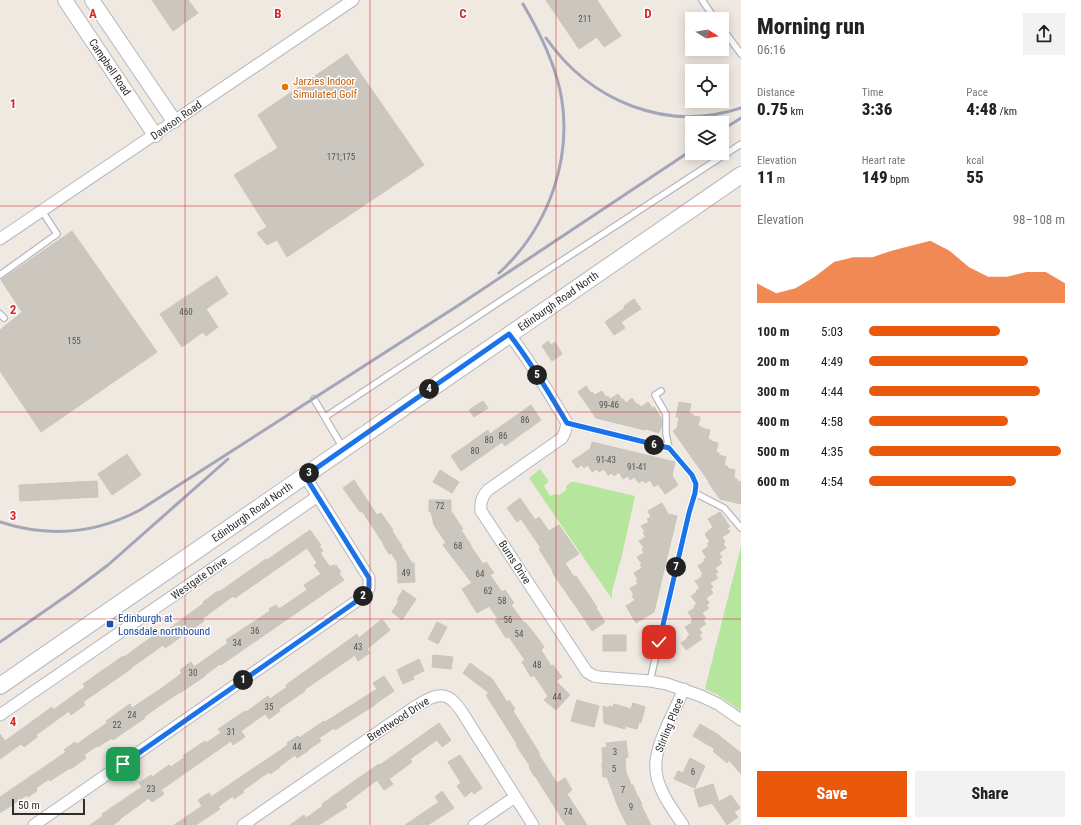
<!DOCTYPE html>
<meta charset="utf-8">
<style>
body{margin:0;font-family:"Roboto Condensed",sans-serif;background:#f2f2f2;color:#222;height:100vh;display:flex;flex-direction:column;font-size:15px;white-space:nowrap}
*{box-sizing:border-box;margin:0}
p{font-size:13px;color:#767676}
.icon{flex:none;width:22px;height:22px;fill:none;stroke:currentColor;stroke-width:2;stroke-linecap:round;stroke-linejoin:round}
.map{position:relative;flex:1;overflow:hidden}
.sheet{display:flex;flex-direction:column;background:#fff;width:340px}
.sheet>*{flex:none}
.needle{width:26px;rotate:101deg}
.fabs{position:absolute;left:685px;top:12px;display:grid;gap:8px}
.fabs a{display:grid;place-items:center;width:44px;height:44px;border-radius:0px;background:#fff;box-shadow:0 2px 10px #0003;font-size:20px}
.scale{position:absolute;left:12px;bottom:10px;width:73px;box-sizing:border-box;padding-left:4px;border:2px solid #2e2e2e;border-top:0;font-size:11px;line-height:14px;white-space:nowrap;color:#2e2e2e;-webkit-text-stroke:3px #fff;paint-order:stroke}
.pin{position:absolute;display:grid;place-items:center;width:34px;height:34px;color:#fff;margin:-17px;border-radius:8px;box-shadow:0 2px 6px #0006}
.km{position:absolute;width:20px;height:20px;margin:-10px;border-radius:50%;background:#222;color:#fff;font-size:11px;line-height:20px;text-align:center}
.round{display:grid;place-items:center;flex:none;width:42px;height:42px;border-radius:0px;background:#f2f2f2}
.summary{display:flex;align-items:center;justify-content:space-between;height:68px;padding:0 16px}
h1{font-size:22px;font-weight:800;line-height:30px}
.figures{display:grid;grid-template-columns:repeat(3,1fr);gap:6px;height:68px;padding:4px 16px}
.figures div{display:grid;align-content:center}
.figures b{font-size:17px;font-weight:800}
.figures small{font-size:11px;font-weight:400}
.figures p{font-size:11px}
.chart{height:112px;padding:8px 16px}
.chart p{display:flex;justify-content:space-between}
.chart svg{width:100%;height:72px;margin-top:4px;fill:#ea580c;opacity:.7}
.cta{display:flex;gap:8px;margin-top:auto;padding:8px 16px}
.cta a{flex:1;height:46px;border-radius:0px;background:#ea580c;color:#fff;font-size:16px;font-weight:800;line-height:46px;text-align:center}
.cta a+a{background:#f2f2f2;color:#222}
ul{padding:0 16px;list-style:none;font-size:13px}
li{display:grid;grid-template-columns:64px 48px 1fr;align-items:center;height:30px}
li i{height:10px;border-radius:5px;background:#ea580c}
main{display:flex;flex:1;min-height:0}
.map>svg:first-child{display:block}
</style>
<main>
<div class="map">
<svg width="741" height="825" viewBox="0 0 741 825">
<rect width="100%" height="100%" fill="#efe9e1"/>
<path fill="#b6e59e" d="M 540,469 L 548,480 L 548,482 L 544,486 L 550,496 L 555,494 L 559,495 L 566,490 L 566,486 L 571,482 L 575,482 L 635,496 L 622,555 L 612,591 L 612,599 L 529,478 Z
M 741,546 L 741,711 L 718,695 L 705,689 Z"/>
<path fill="#cbc7bf" stroke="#cbc5ba" d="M 152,0 L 188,0 L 198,13 L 173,31 Z
M 546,0 L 597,0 L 621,36 L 604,47 L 597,37 L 579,49 Z
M 347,54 L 424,165 L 287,257 L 277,240 L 267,245 L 257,233 L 267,227 L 234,175 L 278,148 L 258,115 Z
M 72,231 L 157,352 L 41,432 L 0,371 L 0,330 L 22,312 L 1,280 Z
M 217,276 L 228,294 L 206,309 L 218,327 L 206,336 L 203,332 L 182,347 L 160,314 Z
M 634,299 L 641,309 L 621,322 L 625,328 L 614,335 L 605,322 L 625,308 L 624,306 Z
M 548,341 L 551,345 L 555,342 L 562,354 L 552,361 L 542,346 Z
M 586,386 L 591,393 L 592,392 L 595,395 L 602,391 L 606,397 L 608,396 L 610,399 L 618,394 L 622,400 L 623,399 L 626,403 L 632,398 L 637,405 L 638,404 L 641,407 L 648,402 L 652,408 L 654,407 L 662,419 L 662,425 L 659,433 L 646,429 L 645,430 L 596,418 L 578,392 Z
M 483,401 L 488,408 L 474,417 L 469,410 Z
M 679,402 L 691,404 L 689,413 L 693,414 L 693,416 L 700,417 L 698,426 L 702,427 L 702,428 L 710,430 L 708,439 L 711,440 L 711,441 L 718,443 L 716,452 L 719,453 L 719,455 L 726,457 L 724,466 L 728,466 L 727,468 L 735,470 L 734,478 L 737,479 L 737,481 L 741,482 L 741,504 L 720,499 L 708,482 L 709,482 L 673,431 L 677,428 L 679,417 L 676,417 Z
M 531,405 L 541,420 L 505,446 L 502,442 L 461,471 L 451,456 L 488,430 L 490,434 Z
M 592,442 L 675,462 L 672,475 L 678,485 L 665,494 L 658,484 L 654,487 L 650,480 L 645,483 L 643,480 L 639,483 L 634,477 L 630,480 L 628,476 L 623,479 L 619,472 L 614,476 L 612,473 L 608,475 L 604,469 L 599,472 L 597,469 L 592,472 L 588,465 L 584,468 L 582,465 L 577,468 L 572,461 L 590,449 Z
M 127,454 L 141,475 L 112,495 L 98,474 Z
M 440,470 L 459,482 L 452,493 L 433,482 Z
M 354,480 L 377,515 L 381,513 L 393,530 L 392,531 L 402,546 L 401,546 L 412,563 L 414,563 L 415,582 L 398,583 L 397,562 L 391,553 L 389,554 L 383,544 L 383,543 L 362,511 L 360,512 L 343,488 Z
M 97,481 L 98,497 L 20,501 L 19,485 Z
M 520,498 L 535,520 L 539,517 L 549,531 L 559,525 L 579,554 L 565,563 L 574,577 L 576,576 L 597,607 L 596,608 L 605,622 L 592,631 L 583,617 L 552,572 L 553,571 L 539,549 L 541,548 L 521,519 L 517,522 L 507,508 Z
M 429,500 L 451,500 L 451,511 L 463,529 L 461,530 L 471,545 L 470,545 L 483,564 L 486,562 L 494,573 L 490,575 L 502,592 L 505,590 L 514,603 L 511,605 L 524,623 L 525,622 L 537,637 L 544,647 L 541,650 L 551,666 L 553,665 L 562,677 L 556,681 L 570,695 L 556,710 L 544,700 L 548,696 L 534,675 L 531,677 L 522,662 L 525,660 L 509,637 L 506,638 L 495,621 L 498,619 L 489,606 L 477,613 L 462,589 L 472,583 L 443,545 L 446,543 L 434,525 L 431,512 L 429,512 Z
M 662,503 L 668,514 L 677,516 L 654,612 L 636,623 L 626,606 L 635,600 L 632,596 L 634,595 L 630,588 L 638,584 L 636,581 L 638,580 L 634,573 L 642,568 L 640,565 L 642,564 L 637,557 L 644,553 L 642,549 L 644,548 L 639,541 L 646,537 L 643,533 L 645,532 L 641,526 L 649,522 L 647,519 L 651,517 L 648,511 Z
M 720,512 L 730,527 L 727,528 L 730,532 L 722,537 L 725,542 L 723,544 L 726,548 L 719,553 L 722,557 L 719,559 L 722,563 L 715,568 L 718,572 L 715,574 L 718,578 L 710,583 L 713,587 L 710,589 L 713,593 L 706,598 L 709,603 L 706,605 L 709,608 L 702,613 L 706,618 L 703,620 L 706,624 L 699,629 L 702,633 L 699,635 L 702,639 L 686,650 L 681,643 L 688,638 L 687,637 L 690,635 L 685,627 L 692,623 L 691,621 L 693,620 L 688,612 L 695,608 L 694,606 L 697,604 L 691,596 L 697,592 L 696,591 L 700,588 L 695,581 L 702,577 L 701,575 L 703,574 L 698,566 L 705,561 L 704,559 L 707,558 L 702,551 L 709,546 L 707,544 L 710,542 L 705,534 L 713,527 L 708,519 Z
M 310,530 L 321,545 L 319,546 L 323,551 L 320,553 L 330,567 L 333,565 L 334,566 L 336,565 L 341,572 L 339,574 L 344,580 L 221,665 L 220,664 L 205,675 L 205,676 L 180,693 L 180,692 L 165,702 L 144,717 L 145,718 L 113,740 L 112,738 L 98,747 L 97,746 L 84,755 L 86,758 L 71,769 L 70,768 L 50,781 L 49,779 L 36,788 L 37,791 L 28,797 L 27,795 L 0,813 L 0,797 L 66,752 L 64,750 L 75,742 L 77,744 L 107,723 L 106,721 L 130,704 L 132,708 L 162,688 L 182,673 L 180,670 L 191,662 L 194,667 L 228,643 L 226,640 L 270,611 L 269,609 L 276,605 L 279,609 L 307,590 L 304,585 L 321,574 L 314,565 L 317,563 L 307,548 L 235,598 L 233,596 L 202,619 L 204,621 L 165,648 L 163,645 L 131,668 L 132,668 L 83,702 L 85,705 L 71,715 L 69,711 L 36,735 L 37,737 L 24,747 L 21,744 L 0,759 L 0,734 L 5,741 L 52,707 L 53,710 L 85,687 L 83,684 L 123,656 L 124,657 L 160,631 L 162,634 L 204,603 L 203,602 L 218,591 L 219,592 L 266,559 L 267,560 Z
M 403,590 L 416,599 L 402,620 L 392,612 L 399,601 L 397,600 Z
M 382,619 L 390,630 L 367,649 L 370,653 L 358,661 L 355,655 L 304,690 L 305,691 L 279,709 L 280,711 L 269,719 L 265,714 L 241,731 L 245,737 L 233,745 L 231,741 L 178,778 L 161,790 L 164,794 L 152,802 L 149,798 L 120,819 L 120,820 L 113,825 L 90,825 L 103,816 L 102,814 L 142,787 L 139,783 L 151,775 L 152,777 L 169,765 L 171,767 L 185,757 L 183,756 L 193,749 L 205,741 L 206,743 L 221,733 L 218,729 L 245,711 L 246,712 L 268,696 L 270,699 L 287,687 L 286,685 L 357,634 L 359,638 Z
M 437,622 L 447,627 L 438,644 L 428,639 Z
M 603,635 L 626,635 L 626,651 L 603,651 Z
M 433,655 L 453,657 L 451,669 L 432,667 Z
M 419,659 L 424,671 L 413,676 L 414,679 L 403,684 L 397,670 Z
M 470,663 L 489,677 L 489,676 L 493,680 L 507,702 L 509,700 L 515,709 L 513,711 L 540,754 L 539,755 L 557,783 L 565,778 L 572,790 L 567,794 L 587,825 L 566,825 L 535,776 L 534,776 L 529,767 L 530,766 L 516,745 L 517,744 L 486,695 L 489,693 L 463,673 Z
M 384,676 L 394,691 L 375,704 L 375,705 L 335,730 L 334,728 L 319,738 L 321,741 L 308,750 L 308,751 L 297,758 L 295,755 L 279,767 L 279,768 L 270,774 L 269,772 L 242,791 L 244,792 L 234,799 L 233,796 L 218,807 L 220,809 L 196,825 L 174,825 L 202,806 L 198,800 L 209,793 L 211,797 L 288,745 L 287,743 L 298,736 L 299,738 L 324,721 L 325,722 L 377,689 L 373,683 Z
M 577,700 L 599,706 L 594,727 L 571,721 Z
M 633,703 L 645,707 L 641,723 L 639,722 L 637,729 L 625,726 L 625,729 L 604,723 L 603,706 L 608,708 L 609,706 L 613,707 L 614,704 L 631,709 Z
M 439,723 L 451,740 L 442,747 L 437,740 L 410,759 L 412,762 L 389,779 L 393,784 L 384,790 L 377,780 L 345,804 L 347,807 L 319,825 L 290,825 L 304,815 L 306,818 L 323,806 L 322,804 L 357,779 L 379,764 L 380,765 Z
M 700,724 L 717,734 L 741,753 L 741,774 L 729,760 L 727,763 L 713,751 L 715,749 L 693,736 Z
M 626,741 L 628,757 L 625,758 L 626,772 L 631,785 L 633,785 L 637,796 L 638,796 L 642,804 L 641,805 L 651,825 L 627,825 L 618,807 L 607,777 L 603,777 L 602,763 L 603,763 L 602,748 L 607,747 L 606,743 Z
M 460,755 L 482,788 L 474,794 L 472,791 L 465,797 L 457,786 L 461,783 L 448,762 Z
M 690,758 L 705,766 L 695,788 L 674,779 L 678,771 L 683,773 Z
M 713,784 L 719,802 L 731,795 L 740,808 L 734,812 L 738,817 L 727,825 L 712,803 L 699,807 L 694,790 Z
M 442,791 L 454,808 L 428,825 L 405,825 L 439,802 L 435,797 Z"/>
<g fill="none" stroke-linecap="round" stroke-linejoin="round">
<defs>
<path id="service" d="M 702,0 L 715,19
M 722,28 L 741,54
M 0,275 L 57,234 L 42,211
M 0,314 L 4,318
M 314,399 L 343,448
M 325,417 L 540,275 L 741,144
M 567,423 L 669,448
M 695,493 L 724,508 L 741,528
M 650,681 L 689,513 L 695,493 L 696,484 L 692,475 L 669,448 L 666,434 L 666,414 L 655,395 L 661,391"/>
<path id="minor" d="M 0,239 L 353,0
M 509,334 C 531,362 549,393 567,423 L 565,432 L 562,438 L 488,490 C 482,496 480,503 481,511 L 587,672 L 594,676 L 599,677 L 650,681 L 667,684 L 701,696 L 718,704 L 741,720
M 0,715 L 318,496
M 34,825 L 364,596 L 369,588 L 369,578 L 305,476
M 243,825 L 413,708 C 425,701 441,688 454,702 C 457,705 460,709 462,712 L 533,825
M 474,825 L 515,797
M 683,825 C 676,814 667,803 662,791 C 658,783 655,771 656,761 C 658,740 675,710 684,689"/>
<path id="tertiary" d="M 65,0 L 155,135
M 92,0 L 174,121"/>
<path id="secondary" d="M 0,686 L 741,175"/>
</defs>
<use href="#service" stroke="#b4b7c1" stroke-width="8"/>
<use href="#minor" stroke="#b4b7c1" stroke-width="13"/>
<use href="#tertiary" stroke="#b4b7c1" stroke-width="16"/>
<use href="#secondary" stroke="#b4b7c1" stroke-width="18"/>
<use href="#service" stroke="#fff" stroke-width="5.5"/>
<use href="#minor" stroke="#fff" stroke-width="11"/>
<use href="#tertiary" stroke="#fff" stroke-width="14"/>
<use href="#secondary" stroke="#fff" stroke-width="16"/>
<path stroke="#a3a6b8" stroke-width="3" d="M 546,38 C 590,101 666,133 741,108
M 722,130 L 741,118
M 499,273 C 549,227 574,157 560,90 C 553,59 539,31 523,4
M 0,522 C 49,538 95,534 140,510 L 462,303 L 692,150
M 0,642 L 72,592 L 108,565 L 228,459"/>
</g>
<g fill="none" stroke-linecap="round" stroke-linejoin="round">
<defs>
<path id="route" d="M 123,764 L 364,596 L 369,588 L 369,578 L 305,476 L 509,334 C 531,362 549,393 567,423 L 669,448 L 692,475 L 696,484 L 695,493 L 689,513 L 659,642"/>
</defs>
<use href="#route" stroke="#fff" stroke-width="8"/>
<use href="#route" stroke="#1a73e8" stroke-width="5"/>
</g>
<path fill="none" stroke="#d62828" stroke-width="1" stroke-opacity="0.55" d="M 185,0 L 185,825M 370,0 L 370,825M 556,0 L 556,825M 0,206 L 741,206M 0,412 L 741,412M 0,619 L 741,619"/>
<circle fill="#e8710a" stroke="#fff" stroke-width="1.5" cx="285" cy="87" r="4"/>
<rect fill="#1a4fb4" stroke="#fff" stroke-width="1.5" x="106" y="620" width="8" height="8" rx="2"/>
<g text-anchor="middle" stroke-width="3" stroke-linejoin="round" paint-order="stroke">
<g font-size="9" fill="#555452">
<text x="585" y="22">211</text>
<text x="341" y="160">171;175</text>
<text x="186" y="315">460</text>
<text x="74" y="344">155</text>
<text x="609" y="408">99-46</text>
<text x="525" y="423">86</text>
<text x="503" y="439">86</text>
<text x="489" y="443">80</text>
<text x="475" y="454">80</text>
<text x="606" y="463">91-43</text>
<text x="637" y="470">91-41</text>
<text x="440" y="509">72</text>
<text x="458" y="549">68</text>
<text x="406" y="576">49</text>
<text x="480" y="577">64</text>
<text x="488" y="594">62</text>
<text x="502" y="604">58</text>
<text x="508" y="623">56</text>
<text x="255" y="634">36</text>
<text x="519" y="637">54</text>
<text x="237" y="646">34</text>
<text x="358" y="650">43</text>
<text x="537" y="668">48</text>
<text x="193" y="676">30</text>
<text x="557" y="700">44</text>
<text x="269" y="710">35</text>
<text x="132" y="718">24</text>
<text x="117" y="728">22</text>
<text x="231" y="735">31</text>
<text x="297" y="750">44</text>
<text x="615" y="755">3</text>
<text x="614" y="772">5</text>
<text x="693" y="775">6</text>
<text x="151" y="792">23</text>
<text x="623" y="793">7</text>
<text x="631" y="810">9</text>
<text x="568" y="815">74</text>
</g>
<g font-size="11" fill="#2e2e2e" stroke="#fff">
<text transform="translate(110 67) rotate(56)" y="4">Campbell Road</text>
<text transform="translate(176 120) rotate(-35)" y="4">Dawson Road</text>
<text transform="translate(558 301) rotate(-35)" y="4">Edinburgh Road North</text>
<text transform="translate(252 512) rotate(-35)" y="4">Edinburgh Road North</text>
<text transform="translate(515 562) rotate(57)" y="4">Burns Drive</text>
<text transform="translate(199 578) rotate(-35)" y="4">Westgate Drive</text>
<text transform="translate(398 719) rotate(-33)" y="4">Brentwood Drive</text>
<text transform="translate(669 725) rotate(-68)" y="4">Stirling Place</text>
</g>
<g font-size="11" fill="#c56008" stroke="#fff" text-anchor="start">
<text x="293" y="85">Jarzies Indoor<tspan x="293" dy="13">Simulated Golf</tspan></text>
</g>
<g font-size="11" fill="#164399" stroke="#fff" text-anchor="start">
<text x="118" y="622">Edinburgh at<tspan x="118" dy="13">Lonsdale northbound</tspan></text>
</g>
</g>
<g font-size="13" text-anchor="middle" font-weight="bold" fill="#d62828" stroke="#fff" stroke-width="3" stroke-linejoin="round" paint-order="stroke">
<text x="93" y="18">A</text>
<text x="278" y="18">B</text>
<text x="463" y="18">C</text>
<text x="648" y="18">D</text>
<text x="13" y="108">1</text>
<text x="13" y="314">2</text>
<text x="13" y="520">3</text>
<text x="13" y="726">4</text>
</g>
</svg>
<div class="fabs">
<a><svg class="needle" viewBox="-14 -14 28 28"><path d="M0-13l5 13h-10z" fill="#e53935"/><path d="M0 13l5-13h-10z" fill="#767676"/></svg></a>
<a><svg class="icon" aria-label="locate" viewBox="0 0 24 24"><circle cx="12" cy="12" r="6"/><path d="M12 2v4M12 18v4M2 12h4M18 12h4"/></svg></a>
<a><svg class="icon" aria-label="layers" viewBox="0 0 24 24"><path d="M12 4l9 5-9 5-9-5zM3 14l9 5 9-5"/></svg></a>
</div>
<div class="scale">50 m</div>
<div class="pin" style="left:123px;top:764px;background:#1e9e55"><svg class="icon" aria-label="arrive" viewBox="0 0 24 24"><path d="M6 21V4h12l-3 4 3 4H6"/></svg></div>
<div class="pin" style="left:659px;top:642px;background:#d93025"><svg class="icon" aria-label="check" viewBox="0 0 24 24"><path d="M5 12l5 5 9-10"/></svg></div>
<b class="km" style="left:243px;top:680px">1</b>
<b class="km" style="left:363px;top:596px">2</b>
<b class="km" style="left:309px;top:473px">3</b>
<b class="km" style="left:429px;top:389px">4</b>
<b class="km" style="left:537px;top:375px">5</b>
<b class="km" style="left:654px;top:445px">6</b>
<b class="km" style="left:676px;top:567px">7</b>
</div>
<section class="sheet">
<div class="summary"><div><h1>Morning run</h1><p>06:16</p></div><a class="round"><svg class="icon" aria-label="share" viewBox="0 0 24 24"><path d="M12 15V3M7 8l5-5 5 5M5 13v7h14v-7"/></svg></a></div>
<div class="figures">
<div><p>Distance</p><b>0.75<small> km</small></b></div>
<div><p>Time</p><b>3:36</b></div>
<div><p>Pace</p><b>4:48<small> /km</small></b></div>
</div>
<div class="figures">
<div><p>Elevation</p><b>11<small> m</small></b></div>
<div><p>Heart rate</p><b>149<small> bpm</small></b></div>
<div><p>kcal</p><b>55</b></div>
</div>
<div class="chart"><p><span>Elevation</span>98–108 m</p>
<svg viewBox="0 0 160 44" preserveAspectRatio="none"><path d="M0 44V32L10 38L20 35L30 28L40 19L50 16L60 16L70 12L80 9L90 6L100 12L110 22L120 28L130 28L140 25L150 25L160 32V44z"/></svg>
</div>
<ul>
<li><b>100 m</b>5:03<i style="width:67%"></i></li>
<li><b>200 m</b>4:49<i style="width:81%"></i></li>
<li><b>300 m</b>4:44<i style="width:87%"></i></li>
<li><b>400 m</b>4:58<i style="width:71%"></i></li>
<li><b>500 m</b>4:35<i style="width:98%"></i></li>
<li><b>600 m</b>4:54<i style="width:75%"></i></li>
</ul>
<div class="cta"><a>Save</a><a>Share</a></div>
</section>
</main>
